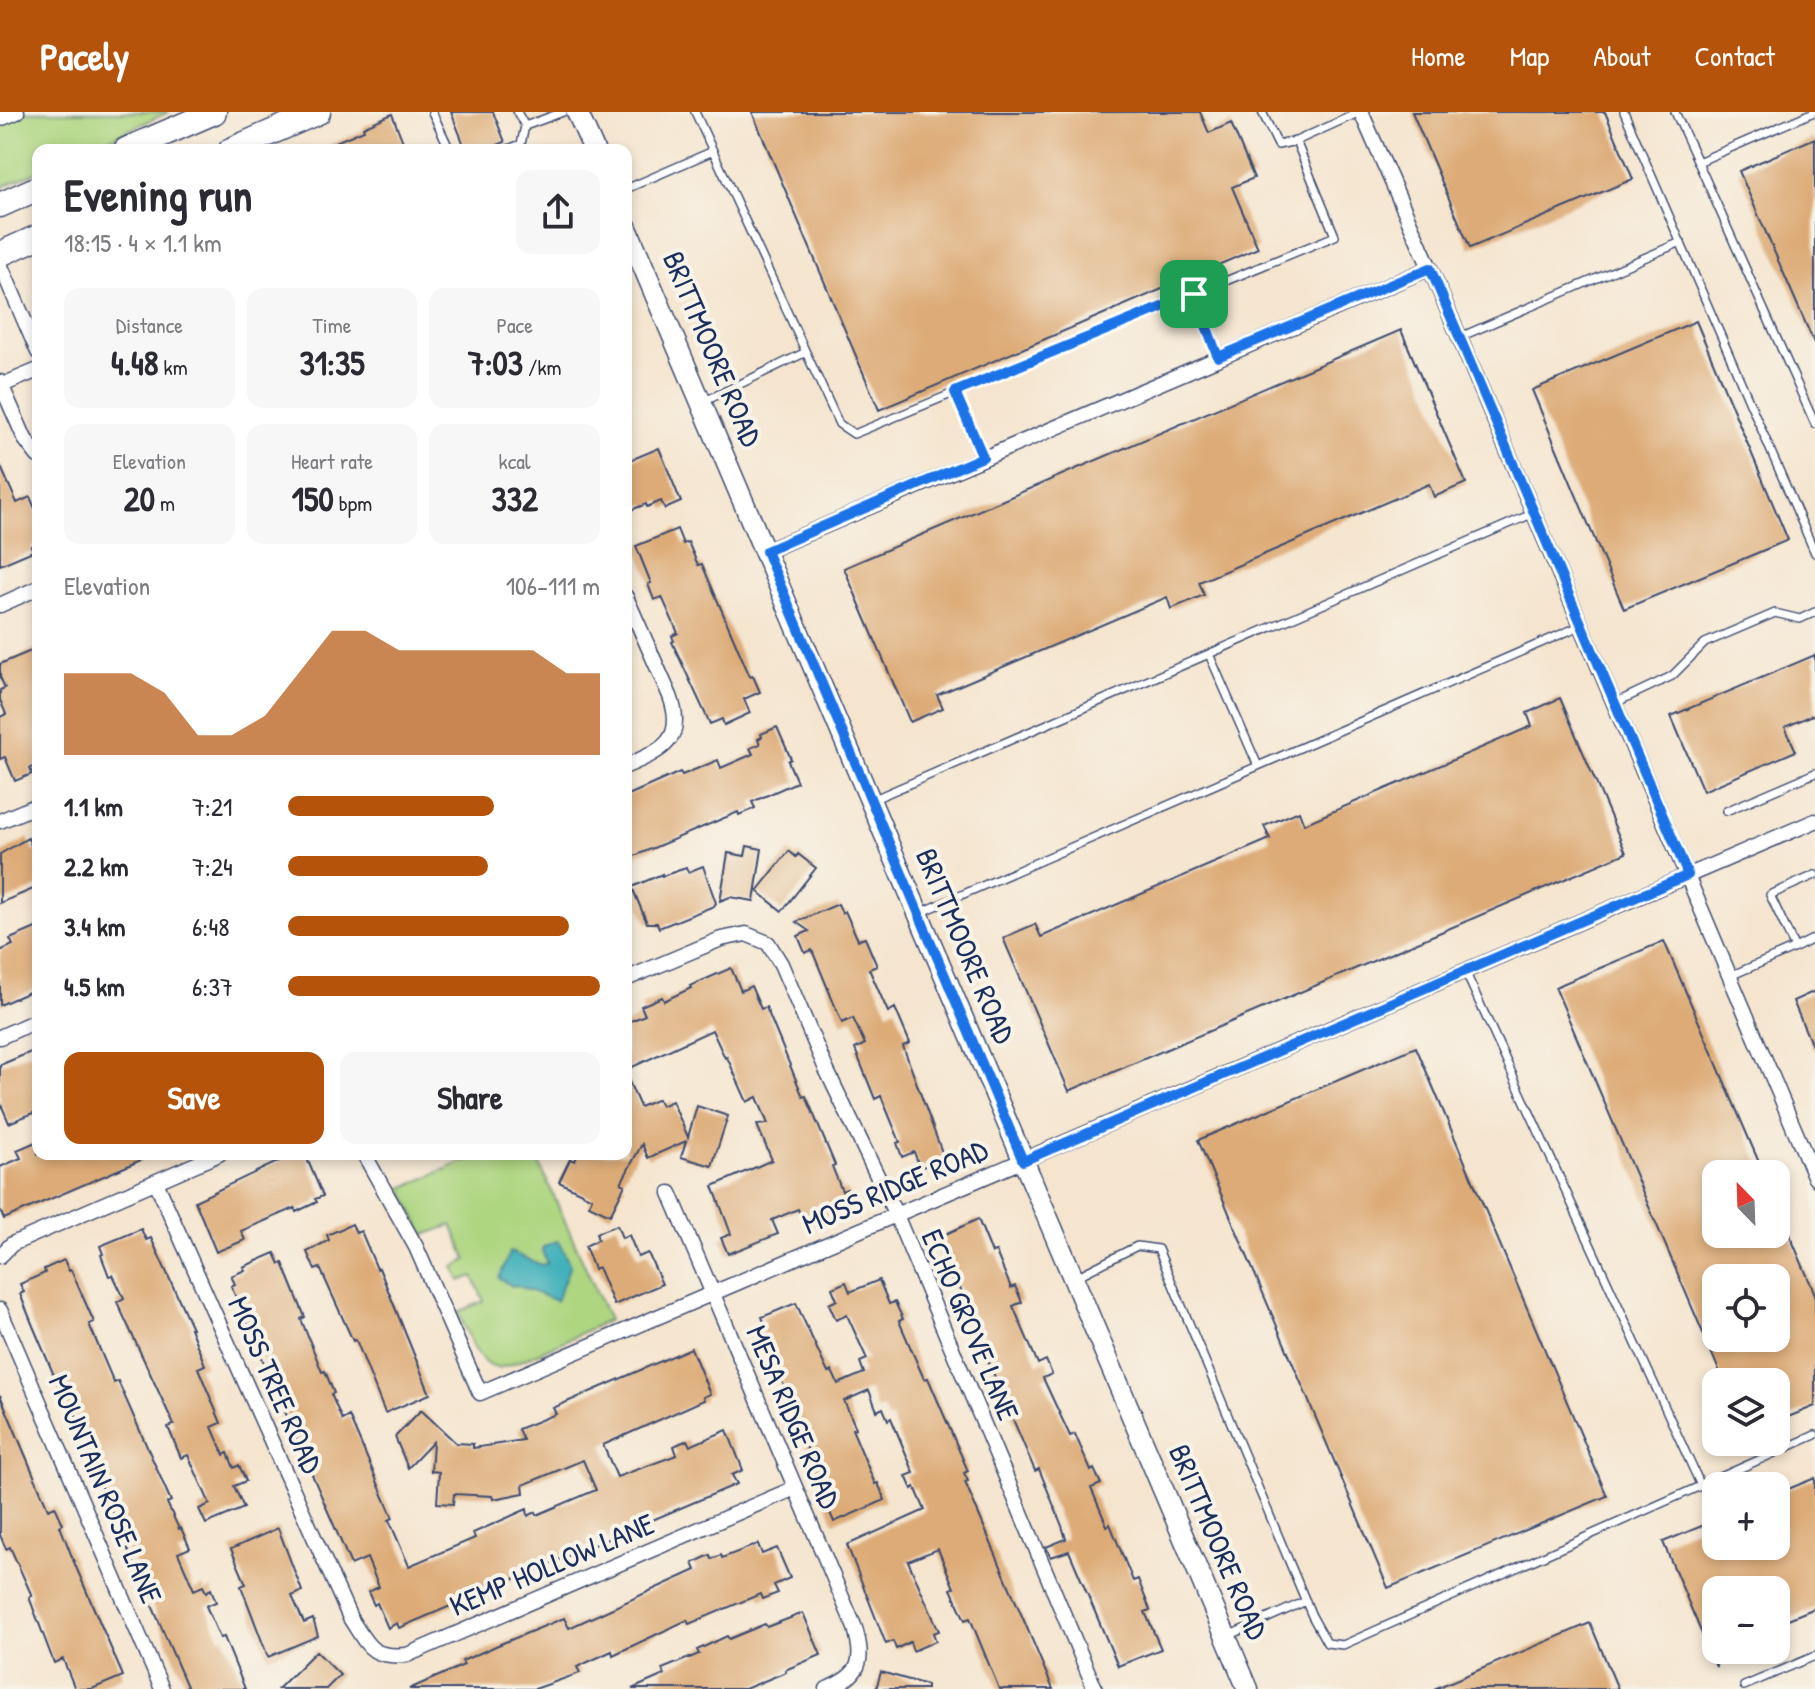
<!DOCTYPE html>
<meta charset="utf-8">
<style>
body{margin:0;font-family:"Patrick Hand",sans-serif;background:#f7f7f7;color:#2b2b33;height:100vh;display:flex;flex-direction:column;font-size:30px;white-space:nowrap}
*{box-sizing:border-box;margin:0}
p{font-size:26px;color:#7c7c81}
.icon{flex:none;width:44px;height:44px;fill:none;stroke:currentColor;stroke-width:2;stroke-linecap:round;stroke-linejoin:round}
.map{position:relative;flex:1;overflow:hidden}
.drawer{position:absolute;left:32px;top:32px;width:600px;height:1016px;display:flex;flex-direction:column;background:#fff;border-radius:16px;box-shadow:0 4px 12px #0003}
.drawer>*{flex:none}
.needle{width:52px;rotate:337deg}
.controls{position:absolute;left:1702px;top:1048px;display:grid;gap:16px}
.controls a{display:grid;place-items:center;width:88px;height:88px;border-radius:16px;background:#fff;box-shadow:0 4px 12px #0003;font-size:40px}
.pin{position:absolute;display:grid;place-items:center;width:68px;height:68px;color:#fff;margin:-34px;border-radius:16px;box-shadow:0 4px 12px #0006}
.round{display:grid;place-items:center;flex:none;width:84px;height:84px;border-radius:16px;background:#f7f7f7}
.summary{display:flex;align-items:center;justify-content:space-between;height:136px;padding:0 32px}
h1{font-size:44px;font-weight:800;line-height:60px}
.metrics{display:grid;grid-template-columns:repeat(3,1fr);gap:12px;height:136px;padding:8px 32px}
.metrics div{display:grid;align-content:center;border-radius:16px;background:#f7f7f7;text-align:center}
.metrics b{font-size:34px;font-weight:800}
.metrics small{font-size:22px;font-weight:400}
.metrics p{font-size:22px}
.chart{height:224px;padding:16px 32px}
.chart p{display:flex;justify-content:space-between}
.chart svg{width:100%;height:144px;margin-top:8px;fill:#b45309;opacity:.7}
.cta{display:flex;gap:16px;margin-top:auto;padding:16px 32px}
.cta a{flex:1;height:92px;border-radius:16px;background:#b45309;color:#fff;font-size:32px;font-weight:800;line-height:92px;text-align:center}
.cta a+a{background:#f7f7f7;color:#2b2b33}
ul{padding:0 32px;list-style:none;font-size:26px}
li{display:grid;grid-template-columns:128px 96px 1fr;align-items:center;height:60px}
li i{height:20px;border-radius:10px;background:#b45309}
header{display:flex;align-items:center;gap:48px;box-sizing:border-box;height:112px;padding:0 40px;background:#b45309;color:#fff}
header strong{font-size:38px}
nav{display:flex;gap:44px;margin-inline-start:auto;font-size:28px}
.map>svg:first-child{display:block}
</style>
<header>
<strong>Pacely</strong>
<nav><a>Home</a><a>Map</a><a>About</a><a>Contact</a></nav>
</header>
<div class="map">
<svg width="1815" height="1577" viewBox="0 0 1815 1577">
<rect width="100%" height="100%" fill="#f7f3e8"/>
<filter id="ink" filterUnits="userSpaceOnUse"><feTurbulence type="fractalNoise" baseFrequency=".0125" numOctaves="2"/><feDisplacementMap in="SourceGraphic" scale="16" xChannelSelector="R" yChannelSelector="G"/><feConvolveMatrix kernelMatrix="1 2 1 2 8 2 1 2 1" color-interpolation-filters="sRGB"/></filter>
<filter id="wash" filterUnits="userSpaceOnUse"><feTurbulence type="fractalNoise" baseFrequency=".006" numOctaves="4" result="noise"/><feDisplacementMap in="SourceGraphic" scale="32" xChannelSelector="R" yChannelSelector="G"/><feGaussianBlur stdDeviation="1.8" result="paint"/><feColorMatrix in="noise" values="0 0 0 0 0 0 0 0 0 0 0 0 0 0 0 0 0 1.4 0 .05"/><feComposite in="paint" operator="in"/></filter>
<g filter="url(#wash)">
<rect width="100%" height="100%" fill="#f5e5cf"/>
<path fill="#aed681" stroke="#648270" stroke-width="2" d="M 0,0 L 169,0 L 84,38 L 38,38 L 38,59 L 0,76 Z
M 481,1042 L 535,1042 L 609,1208 L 523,1248 L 499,1256 L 485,1251 L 474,1236 L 458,1200 L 484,1189 L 473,1164 L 460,1169 L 454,1155 L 467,1148 L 452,1113 L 424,1123 L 402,1076 Z"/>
<path fill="#40b0ba" stroke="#2e708c" stroke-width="2" d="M 556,1129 L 559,1130 L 570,1153 L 556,1189 L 516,1173 L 512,1174 L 499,1166 L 510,1140 L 542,1153 L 547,1151 L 542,1139 L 543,1135 Z"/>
<g id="blocks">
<path fill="#ddab77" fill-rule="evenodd" d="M 451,0 L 493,0 L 505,30 L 486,38 L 466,38 Z
M 752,0 L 1200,0 L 1209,21 L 1231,11 L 1254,66 L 1232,75 L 1258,136 L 879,298 Z
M 1412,0 L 1605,0 L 1633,67 L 1470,136 Z
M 392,2 L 405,35 L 398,38 L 317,38 L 364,18 L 363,15 Z
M 1815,26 L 1815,233 L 1739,59 Z
M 1696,209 L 1788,428 L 1624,497 L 1532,278 Z
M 1401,218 L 1466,371 L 1434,385 L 1429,372 L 1199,470 L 1204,483 L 1171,497 L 1167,485 L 937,583 L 943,596 L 910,610 L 844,456 Z
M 659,336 L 681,390 L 665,397 L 661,389 L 647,395 L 646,392 L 626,400 L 626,350 Z
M 0,353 L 17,391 L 30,385 L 38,403 L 38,431 L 31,434 L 33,439 L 0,453 Z
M 677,417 L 683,432 L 688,430 L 698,453 L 702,452 L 750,565 L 753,564 L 760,580 L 744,587 L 750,601 L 724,613 L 722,607 L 710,612 L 672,530 L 674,529 L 672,524 L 678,521 L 662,485 L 654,488 L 648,472 L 651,471 L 636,434 Z
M 38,536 L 38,653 L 30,656 L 32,662 L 15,669 L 5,645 L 0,647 L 0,605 L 6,602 L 0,588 L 0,578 L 5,576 L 0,565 L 0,552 Z
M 1815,543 L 1815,602 L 1785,615 L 1796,639 L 1703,679 L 1671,604 Z
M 1560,586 L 1626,741 L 1069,979 L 1003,826 L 1035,812 L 1041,825 L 1270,727 L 1264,714 L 1299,699 L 1304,712 L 1532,614 L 1527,601 Z
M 777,615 L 791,647 L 788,649 L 797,670 L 752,690 L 755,696 L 739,703 L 738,700 L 630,746 L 626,738 L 626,684 L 680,660 L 682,663 L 718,648 L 721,656 L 753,642 L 750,636 L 760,632 L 758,627 L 762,625 L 761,622 Z
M 28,726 L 34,740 L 38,738 L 38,775 L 0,791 L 0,742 Z
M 747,734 L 762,737 L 754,789 L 730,785 L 720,789 L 728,741 L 745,744 Z
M 789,739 L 796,745 L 798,742 L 816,756 L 782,799 L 757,779 Z
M 703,754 L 716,791 L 714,794 L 659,816 L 657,811 L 647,811 L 632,775 L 662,762 L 662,764 L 686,756 L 688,760 Z
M 838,792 L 842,801 L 845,799 L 858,828 L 865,826 L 877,854 L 869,857 L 888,900 L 895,896 L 910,931 L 903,934 L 944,1046 L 920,1056 L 914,1040 L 902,1045 L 897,1031 L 900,1030 L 881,984 L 875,987 L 855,937 L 865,932 L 853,906 L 842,911 L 812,838 L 805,841 L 798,824 L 809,819 L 796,810 Z
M 38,815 L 38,876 L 0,893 L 0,839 L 13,833 L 10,827 Z
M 1664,829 L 1764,1062 L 1716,1062 L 1716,1122 L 1776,1122 L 1776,1091 L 1815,1182 L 1815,1294 L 1776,1310 L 1776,1270 L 1724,1270 L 1555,875 ZM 1716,1166 L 1776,1166 L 1776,1226 L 1716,1226 Z
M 731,856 L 741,879 L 751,874 L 761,897 L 766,895 L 803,985 L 806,984 L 835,1053 L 832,1054 L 842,1079 L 847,1077 L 854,1094 L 805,1115 L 798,1097 L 772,1108 L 778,1122 L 728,1142 L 721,1126 L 731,1122 L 713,1074 L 772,1048 L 757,1013 L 768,1012 L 757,985 L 747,990 L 727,945 L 725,946 L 712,918 L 626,958 L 626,911 L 645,903 L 641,894 L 662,885 L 664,889 L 691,876 L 690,874 Z
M 1815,879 L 1815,941 L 1793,889 Z
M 1416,935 L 1607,1384 L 1388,1476 L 1198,1028 Z
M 38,937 L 38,999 L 9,1011 L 0,990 L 0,953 Z
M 626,963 L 640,995 L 658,987 L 661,994 L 672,989 L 688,1025 L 697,994 L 728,1004 L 712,1054 L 681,1045 L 686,1029 L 648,1046 L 642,1032 L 621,1071 L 625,1073 L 610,1103 L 589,1093 L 592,1086 L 559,1070 L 570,1047 L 575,1049 L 578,1042 L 626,1042 Z
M 38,1029 L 38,1042 L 155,1042 L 4,1107 L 0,1098 L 0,1055 L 21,1046 L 17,1038 Z
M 294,1042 L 305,1042 L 323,1084 L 315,1087 L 317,1090 L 296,1100 L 295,1096 L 241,1119 L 245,1128 L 216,1140 L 195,1089 Z
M 978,1107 L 992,1141 L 996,1140 L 1011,1176 L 1015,1174 L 1022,1190 L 1013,1194 L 1038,1252 L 1046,1248 L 1052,1262 L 1043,1266 L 1070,1324 L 1075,1322 L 1091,1359 L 1094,1357 L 1101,1372 L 1091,1376 L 1107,1414 L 1110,1412 L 1133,1469 L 1138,1467 L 1150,1498 L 1145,1500 L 1161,1537 L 1118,1554 L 1069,1439 L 1051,1445 L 1046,1435 L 1066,1427 L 1062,1414 L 1039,1357 L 1035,1359 L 983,1237 L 987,1235 L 977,1209 L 975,1210 L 959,1174 L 955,1176 L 935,1127 Z
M 352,1112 L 356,1121 L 361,1119 L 377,1157 L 379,1156 L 430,1282 L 385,1301 L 356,1228 L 353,1229 L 320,1156 L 315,1158 L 307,1140 L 329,1128 L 327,1123 Z
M 617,1113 L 622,1126 L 629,1123 L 638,1145 L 648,1141 L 662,1172 L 614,1193 L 598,1155 L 594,1157 L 585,1134 L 598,1128 L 596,1121 Z
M 141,1117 L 146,1128 L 151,1126 L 192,1216 L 190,1216 L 205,1253 L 198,1256 L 221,1311 L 212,1315 L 224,1343 L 228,1341 L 234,1356 L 239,1353 L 246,1369 L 234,1374 L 244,1396 L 206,1412 L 199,1397 L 210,1392 L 188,1343 L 181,1346 L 168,1315 L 174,1313 L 117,1190 L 124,1186 L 113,1163 L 109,1164 L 101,1143 L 103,1142 L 100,1134 Z
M 275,1141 L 280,1152 L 283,1151 L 305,1205 L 301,1207 L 322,1260 L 325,1259 L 334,1281 L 331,1282 L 342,1308 L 349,1304 L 393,1406 L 389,1408 L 409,1454 L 475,1426 L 473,1421 L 527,1397 L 528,1404 L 536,1400 L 537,1403 L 596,1378 L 583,1348 L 523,1373 L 524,1381 L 493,1387 L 492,1384 L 454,1382 L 453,1392 L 437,1391 L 439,1360 L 431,1359 L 433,1330 L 408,1356 L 395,1325 L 421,1298 L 456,1331 L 473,1332 L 473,1336 L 523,1328 L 518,1317 L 556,1302 L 553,1296 L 691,1236 L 710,1282 L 703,1285 L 704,1288 L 603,1333 L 617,1365 L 677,1343 L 674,1334 L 687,1328 L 690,1334 L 727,1318 L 743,1358 L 732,1363 L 737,1372 L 399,1516 L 397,1511 L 388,1516 L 377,1491 L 374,1493 L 368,1480 L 379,1475 L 367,1446 L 351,1453 L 231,1174 L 235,1172 L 231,1164 L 245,1158 L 243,1155 Z
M 64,1148 L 69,1159 L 71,1158 L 94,1210 L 89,1212 L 114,1271 L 118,1269 L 171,1389 L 167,1391 L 179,1417 L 181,1416 L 190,1436 L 178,1441 L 194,1478 L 203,1474 L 206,1480 L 211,1477 L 216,1490 L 206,1494 L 220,1526 L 224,1525 L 245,1577 L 188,1577 L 83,1333 L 89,1330 L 74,1299 L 70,1301 L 33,1214 L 20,1182 L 24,1180 L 20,1172 L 45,1161 L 44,1157 Z
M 879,1168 L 889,1192 L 895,1190 L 903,1207 L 899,1209 L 924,1267 L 928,1266 L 968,1359 L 964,1361 L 968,1369 L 965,1370 L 1053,1577 L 999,1577 L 970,1506 L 965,1508 L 951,1477 L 954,1476 L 938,1437 L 908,1449 L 939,1519 L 933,1521 L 936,1529 L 913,1539 L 910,1530 L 896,1537 L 893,1529 L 886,1532 L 847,1433 L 925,1398 L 915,1375 L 912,1377 L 906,1364 L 914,1361 L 891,1306 L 888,1308 L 883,1296 L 877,1299 L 869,1278 L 844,1289 L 856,1316 L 852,1317 L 875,1372 L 878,1371 L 885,1388 L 834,1410 L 811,1356 L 815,1354 L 799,1319 L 803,1318 L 781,1267 L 774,1270 L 761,1240 L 767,1238 L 758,1215 L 765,1212 L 762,1205 L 796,1191 L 828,1261 L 832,1259 L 838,1272 L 864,1261 L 860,1250 L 867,1247 L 847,1203 L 836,1208 L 829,1192 L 837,1188 L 832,1176 L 846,1170 L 850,1180 Z
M 0,1283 L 48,1397 L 55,1394 L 63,1412 L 60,1414 L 76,1455 L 123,1564 L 92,1577 L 75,1577 L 63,1547 L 54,1551 L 29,1485 L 32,1484 L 10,1435 L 6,1437 L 0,1423 Z
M 1815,1366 L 1815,1496 L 1776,1512 L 1776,1478 L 1716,1478 L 1716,1555 L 1663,1430 L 1716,1408 L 1716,1434 L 1776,1434 L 1776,1382 Z
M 278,1416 L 302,1479 L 292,1484 L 304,1511 L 313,1507 L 318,1524 L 268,1545 L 241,1474 L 246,1472 L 231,1437 Z
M 758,1432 L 762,1442 L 777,1436 L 790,1466 L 774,1473 L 778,1481 L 762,1487 L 760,1482 L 689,1512 L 687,1508 L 613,1543 L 612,1539 L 577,1555 L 580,1561 L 535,1577 L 409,1577 L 464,1553 L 462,1549 L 498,1533 L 564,1506 L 569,1516 L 696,1458 L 693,1451 L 710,1443 L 712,1447 L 721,1443 L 722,1446 Z
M 803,1501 L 821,1543 L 785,1558 L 786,1560 L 745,1577 L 632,1577 L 664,1563 L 662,1557 L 699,1542 L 697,1538 L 727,1524 L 729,1527 L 765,1512 L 767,1515 Z
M 1590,1511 L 1618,1577 L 1434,1577 Z
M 316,1539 L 340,1563 L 326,1577 L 278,1577 Z
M 881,1560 L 927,1573 L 927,1577 L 876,1577 Z"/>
</g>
</g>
<g filter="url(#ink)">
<use href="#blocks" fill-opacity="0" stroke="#3c4a6f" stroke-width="2"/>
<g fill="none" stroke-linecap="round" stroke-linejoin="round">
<defs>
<path id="lane" d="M 432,0 L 450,38
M 517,0 L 525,14
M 695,0 L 839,312 L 854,322 L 1335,124 L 1296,29 L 1278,33 L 1262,0
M 1624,0 L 1815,441
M 1675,0 L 1698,50 L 1814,0
M 1296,29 L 1360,0
M 506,38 L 521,32 L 525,14 L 563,0
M 1698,50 L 1815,312
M 626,77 L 713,39
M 1194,182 L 1218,245
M 1460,225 L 1681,130
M 955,280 L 983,345
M 705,289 L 804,241
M 1209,542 L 1258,654
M 1615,591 L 1672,564 L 1705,531 L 1775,501 L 1800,507 L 1815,500
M 872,688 L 1534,401
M 1726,699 L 1815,661
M 920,801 L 1580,514
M 1795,836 L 1815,826
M 1465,859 L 1701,1374
M 1730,864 L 1795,836 L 1770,783 L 1815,763
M 1074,1166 L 1137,1134 L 1158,1137 L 1312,1504 L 1327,1531 L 1343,1533 L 1815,1323
M 1228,1524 L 1306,1489
M 1744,1574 L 1815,1544"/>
<path id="street" d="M 1361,0 L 1430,156 L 1815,1066
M 0,7 L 17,0
M 0,152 L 38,240
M 0,270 L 25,327 L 38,344
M 0,274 L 38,258
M 766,439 L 1430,156
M 626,485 L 670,584 C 686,628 663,638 626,654
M 0,493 L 38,476
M 0,709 L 38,693
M 626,867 L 721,827 L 746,822 L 768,831 L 781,852 L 826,957 L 896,1103 L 1095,1577
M 0,925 L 38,908
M 364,1042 L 416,1135 L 480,1281 L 1815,709
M 156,1070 L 350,1506 C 369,1535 370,1546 407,1543 L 795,1376
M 670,1081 L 855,1516 C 865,1551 860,1563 827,1577
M 0,1144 L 12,1132 L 219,1042
M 0,1198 L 162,1577"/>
<path id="secondary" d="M 577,0 L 594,38
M 626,114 L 1248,1577"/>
<path id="primary" d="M 126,38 L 214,0
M 231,38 L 318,0
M 0,93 L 38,76
M 0,142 L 38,125"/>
</defs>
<use href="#lane" stroke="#3c4a6f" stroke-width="10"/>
<use href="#street" stroke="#3c4a6f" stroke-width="17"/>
<use href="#secondary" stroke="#3c4a6f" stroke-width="23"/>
<use href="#primary" stroke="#3c4a6f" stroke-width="27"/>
<use href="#lane" stroke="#fff" stroke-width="7"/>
<use href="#street" stroke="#fff" stroke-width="14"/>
<use href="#secondary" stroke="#fff" stroke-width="20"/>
<use href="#primary" stroke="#fff" stroke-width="24"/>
</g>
</g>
<g fill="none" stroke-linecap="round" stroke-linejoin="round" filter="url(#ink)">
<defs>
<path id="route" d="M 1430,156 L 1688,763 L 1023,1049 L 766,439 L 983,345 L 955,280 L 1194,182 L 1218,245 Z"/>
</defs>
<use href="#route" stroke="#fff" stroke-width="16"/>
<use href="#route" stroke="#1a73e8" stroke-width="10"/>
</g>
<g text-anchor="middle" stroke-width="8" stroke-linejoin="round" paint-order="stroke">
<g font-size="30" fill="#1b2f5e" stroke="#f7f3e8">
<text transform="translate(712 237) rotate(67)" y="10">BRITTMOORE ROAD</text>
<text transform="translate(965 834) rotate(67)" y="10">BRITTMOORE ROAD</text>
<text transform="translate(895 1075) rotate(-23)" y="10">MOSS RIDGE ROAD</text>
<text transform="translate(970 1213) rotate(67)" y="10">ECHO GROVE LANE</text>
<text transform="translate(275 1273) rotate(66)" y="10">MOSS TREE ROAD</text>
<text transform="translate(793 1305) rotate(67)" y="10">MESA RIDGE ROAD</text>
<text transform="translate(105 1377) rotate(67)" y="10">MOUNTAIN ROSE LANE</text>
<text transform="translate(1218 1430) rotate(67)" y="10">BRITTMOORE ROAD</text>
<text transform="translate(552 1453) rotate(-23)" y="10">KEMP HOLLOW LANE</text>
</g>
</g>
</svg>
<div class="controls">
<a><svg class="needle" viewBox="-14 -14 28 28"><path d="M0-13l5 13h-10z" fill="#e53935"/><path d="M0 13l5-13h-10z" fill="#7c7c81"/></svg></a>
<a><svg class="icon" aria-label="locate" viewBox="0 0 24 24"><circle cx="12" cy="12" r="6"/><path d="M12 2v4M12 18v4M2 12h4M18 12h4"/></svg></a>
<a><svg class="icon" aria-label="layers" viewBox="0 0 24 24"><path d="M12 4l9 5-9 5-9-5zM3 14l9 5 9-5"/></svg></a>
<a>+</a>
<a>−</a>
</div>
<div class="pin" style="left:1194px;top:182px;background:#1e9e55"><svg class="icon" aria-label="arrive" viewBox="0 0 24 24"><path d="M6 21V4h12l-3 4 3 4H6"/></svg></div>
<section class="drawer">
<div class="summary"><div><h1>Evening run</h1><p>18:15 · 4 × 1.1 km</p></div><a class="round"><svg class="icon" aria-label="share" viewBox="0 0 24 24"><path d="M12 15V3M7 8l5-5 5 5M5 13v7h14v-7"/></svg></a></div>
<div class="metrics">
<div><p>Distance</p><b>4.48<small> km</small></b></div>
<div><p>Time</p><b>31:35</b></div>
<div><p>Pace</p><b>7:03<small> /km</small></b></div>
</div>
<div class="metrics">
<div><p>Elevation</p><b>20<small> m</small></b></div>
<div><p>Heart rate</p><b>150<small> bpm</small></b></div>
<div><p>kcal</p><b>332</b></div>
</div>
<div class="chart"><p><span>Elevation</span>106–111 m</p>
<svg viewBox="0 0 160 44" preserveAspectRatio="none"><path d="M0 44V19L10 19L20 19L30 25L40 38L50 38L60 32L70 19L80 6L90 6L100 12L110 12L120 12L130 12L140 12L150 19L160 19V44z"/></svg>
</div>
<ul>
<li><b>1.1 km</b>7:21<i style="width:66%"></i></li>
<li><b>2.2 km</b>7:24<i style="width:64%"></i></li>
<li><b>3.4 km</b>6:48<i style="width:90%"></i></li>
<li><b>4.5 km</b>6:37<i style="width:100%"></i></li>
</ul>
<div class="cta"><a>Save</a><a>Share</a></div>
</section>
</div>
